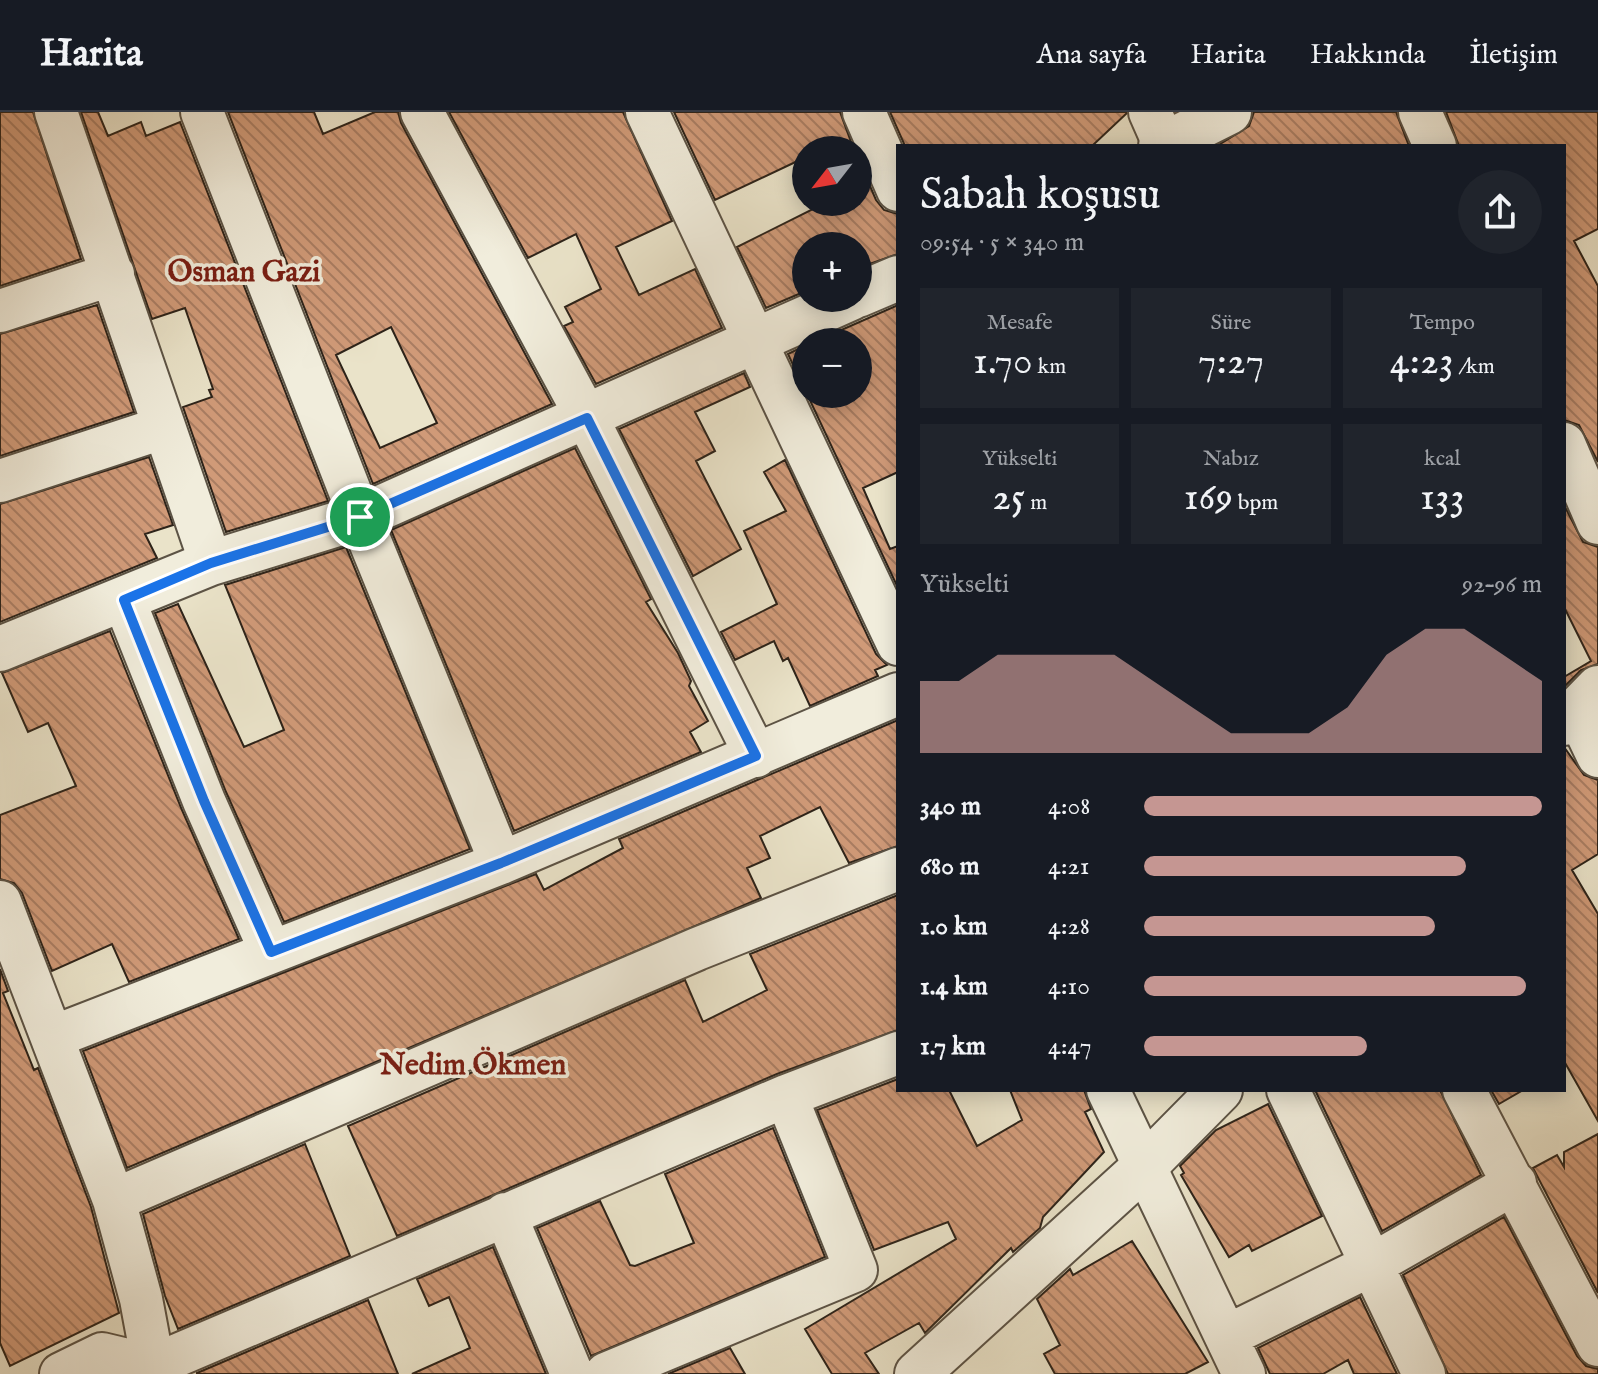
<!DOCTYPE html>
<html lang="tr">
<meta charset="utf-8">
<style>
body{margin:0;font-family:"IM FELL English",serif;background:#20242c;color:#f1f3f6;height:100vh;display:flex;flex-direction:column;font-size:30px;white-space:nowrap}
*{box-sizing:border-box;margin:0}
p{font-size:26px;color:#9ea1a6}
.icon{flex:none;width:44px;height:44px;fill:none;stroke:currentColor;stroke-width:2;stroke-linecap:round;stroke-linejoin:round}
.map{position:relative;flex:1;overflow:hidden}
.sheet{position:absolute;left:896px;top:32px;width:670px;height:948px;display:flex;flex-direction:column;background:#171b24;border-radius:0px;box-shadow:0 4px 20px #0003}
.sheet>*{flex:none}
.needle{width:52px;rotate:239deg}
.tools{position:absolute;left:792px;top:24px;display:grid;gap:16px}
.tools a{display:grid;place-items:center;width:80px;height:80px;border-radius:50%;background:#171b24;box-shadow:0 4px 20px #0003;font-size:40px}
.pin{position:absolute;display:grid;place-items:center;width:68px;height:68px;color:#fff;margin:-34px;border:4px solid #fff;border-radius:50%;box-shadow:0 2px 8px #0007}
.round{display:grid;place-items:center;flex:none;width:84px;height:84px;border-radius:42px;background:#20242c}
.overview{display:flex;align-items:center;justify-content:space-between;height:136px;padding:0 24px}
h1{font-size:44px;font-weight:600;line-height:60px}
.stats{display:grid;grid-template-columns:repeat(3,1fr);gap:12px;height:136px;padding:8px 24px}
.stats div{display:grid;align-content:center;border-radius:0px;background:#20242c;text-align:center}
.stats b{font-size:40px;font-weight:600}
.stats small{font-size:22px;font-weight:400}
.stats p{font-size:22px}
.chart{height:224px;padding:16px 24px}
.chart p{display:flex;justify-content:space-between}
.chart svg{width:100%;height:144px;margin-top:8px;fill:#c59692;opacity:.7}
ul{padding:0 24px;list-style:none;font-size:26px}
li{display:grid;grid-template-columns:128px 96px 1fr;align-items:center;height:60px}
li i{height:20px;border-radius:10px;background:#c59692}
header{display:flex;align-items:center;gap:48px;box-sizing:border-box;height:112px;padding:0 40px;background:#171b24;border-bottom:2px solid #363941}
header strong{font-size:38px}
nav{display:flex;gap:44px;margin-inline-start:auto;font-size:28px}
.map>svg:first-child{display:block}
</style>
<header>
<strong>Harita</strong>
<nav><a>Ana sayfa</a><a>Harita</a><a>Hakkında</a><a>İletişim</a></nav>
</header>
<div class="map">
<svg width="1598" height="1262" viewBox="0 0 1598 1262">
<defs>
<pattern id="building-back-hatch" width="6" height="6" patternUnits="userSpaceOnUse" patternTransform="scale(2)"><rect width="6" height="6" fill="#d09a78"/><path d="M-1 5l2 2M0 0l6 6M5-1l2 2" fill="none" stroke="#a97d62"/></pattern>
</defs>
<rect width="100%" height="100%" fill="#eae3c9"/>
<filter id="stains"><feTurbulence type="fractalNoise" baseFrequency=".0025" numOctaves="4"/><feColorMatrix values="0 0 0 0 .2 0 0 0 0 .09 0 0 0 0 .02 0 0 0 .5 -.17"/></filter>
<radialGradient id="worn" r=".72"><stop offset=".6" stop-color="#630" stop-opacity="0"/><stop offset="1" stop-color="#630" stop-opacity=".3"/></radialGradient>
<path fill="url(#building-back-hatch)" stroke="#2d2319" stroke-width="2" fill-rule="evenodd" d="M 0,0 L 33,0 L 81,147 L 0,174 Z
M 81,0 L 98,0 L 108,24 L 141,10 L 146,24 L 180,10 L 328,389 L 226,420 L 183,295 L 212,285 L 209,278 L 213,277 L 185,196 L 152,207 Z
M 228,0 L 314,0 L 323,22 L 375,0 L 398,0 L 401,11 L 552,292 L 373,372 ZM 391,215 L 437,311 L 380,336 L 336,243 Z
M 449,0 L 623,0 L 672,109 L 616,135 L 639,183 L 695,157 L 722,216 L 596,272 L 564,214 L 573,210 L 565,195 L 601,177 L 576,122 L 528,146 Z
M 674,0 L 840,0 L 854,38 L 806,38 L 806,45 L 715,88 Z
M 890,0 L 1126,0 L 1127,1 L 1092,34 L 905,34 Z
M 1254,0 L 1396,0 L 1409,34 L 1217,34 L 1249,14 Z
M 1446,0 L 1598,0 L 1598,117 L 1574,129 L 1598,174 L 1598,350 L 1579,313 L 1564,308 L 1564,34 L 1459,34 Z
M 858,46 L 876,88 L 884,98 L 898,102 L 898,142 L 858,156 L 858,134 L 806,134 L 806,179 L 766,196 L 737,135 L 827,90 L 858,90 Z
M 97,193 L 134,300 L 0,344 L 0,222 Z
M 898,193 L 898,360 L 863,376 L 890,437 L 898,434 L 898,476 L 807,282 L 858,282 L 858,230 L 814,230 Z
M 806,233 L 806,281 L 788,242 Z
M 744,261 L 750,275 L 695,300 L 715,339 L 696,349 L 741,437 L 693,464 L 619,317 Z
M 575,336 L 651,487 L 646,490 L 678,541 L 691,569 L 689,574 L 708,609 L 690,620 L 701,640 L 514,719 L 391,418 Z
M 149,345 L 173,413 L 145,422 L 157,446 L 0,510 L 0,392 Z
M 785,348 L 876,542 L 887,553 L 875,558 L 878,564 L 810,594 L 788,546 L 783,549 L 774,529 L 735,548 L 721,520 L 777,492 L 744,419 L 786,399 L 764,360 Z
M 1564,393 L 1583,430 L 1598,435 L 1598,552 L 1581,558 L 1564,575 L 1564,565 L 1591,549 L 1564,495 Z
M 346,435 L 470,737 L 284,810 L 226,680 L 155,501 L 178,492 L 244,635 L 284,618 L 225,473 Z
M 110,519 L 182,698 L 239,827 L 129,870 L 112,832 L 52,859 L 22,781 L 14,771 L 0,767 L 0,703 L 76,674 L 48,611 L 28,620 L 2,561 Z
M 898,608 L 898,734 L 849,751 L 820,695 L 760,724 L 770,746 L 747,756 L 761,786 L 127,1056 L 83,939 L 536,762 L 544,778 L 623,736 L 619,727 Z
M 1564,635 L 1584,663 L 1598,668 L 1598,742 L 1572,758 L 1598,802 L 1598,1009 L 1564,949 Z
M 898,783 L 898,918 L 777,962 L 397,1124 L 348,1014 L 685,868 L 703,910 L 767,878 L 750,842 Z
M 0,857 L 8,879 L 3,881 L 34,958 L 38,956 L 91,1095 L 119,1201 L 10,1254 L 0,1231 Z
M 898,967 L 898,978 L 949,978 L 977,1034 L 1022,1008 L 1010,978 L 1084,978 L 1091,997 L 1085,1000 L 1104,1040 L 1043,1105 L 1040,1116 L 1013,1140 L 1011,1136 L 925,1221 L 919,1211 L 865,1241 L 879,1262 L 832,1262 L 805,1217 L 956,1127 L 948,1110 L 874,1138 L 817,998 Z
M 1315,978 L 1440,978 L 1481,1063 L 1382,1119 Z
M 1491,978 L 1523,978 L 1499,992 Z
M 1268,992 L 1322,1104 L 1252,1139 L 1249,1133 L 1229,1145 L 1181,1063 L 1184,1061 L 1180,1054 L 1216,1018 Z
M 773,1016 L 825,1145 L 591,1244 L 537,1116 L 600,1089 L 630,1153 L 635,1154 L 694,1131 L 665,1062 Z
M 1598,1022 L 1598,1181 L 1533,1056 L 1557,1043 L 1564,1055 L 1564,1040 Z
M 305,1032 L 350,1144 L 178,1217 L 165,1184 L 143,1102 Z
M 1504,1105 L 1577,1244 L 1586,1254 L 1598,1257 L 1598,1262 L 1448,1262 L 1403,1163 Z
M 1132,1129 L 1208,1250 L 1185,1262 L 1055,1262 L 1044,1242 L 1060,1233 L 1037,1187 L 1070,1157 L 1073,1163 Z
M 493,1135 L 546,1262 L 412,1262 L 470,1236 L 449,1185 L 429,1194 L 417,1167 Z
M 1360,1185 L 1397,1262 L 1354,1262 L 1348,1248 L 1323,1262 L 1270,1262 L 1258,1236 Z
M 368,1188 L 398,1262 L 197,1262 L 197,1261 Z
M 730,1236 L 745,1262 L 668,1262 Z"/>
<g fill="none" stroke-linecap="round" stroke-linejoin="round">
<defs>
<path id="minor" d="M 56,0 L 211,451
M 202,0 L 360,405 L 501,751
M 422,0 L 587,306 L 756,644
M 647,0 L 898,532
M 864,0 L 898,78
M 1150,0 L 1165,34
M 1420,0 L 1435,34
M 0,199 L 113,162
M 1564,332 L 1598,411
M 0,369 L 162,316
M 124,488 L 204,689 L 271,840
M 1576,598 L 1598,644
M 0,790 L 114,1088 L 141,1187 L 155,1262
M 53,925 L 501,751 L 898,582
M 1108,978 L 1244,1262
M 1288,978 L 1424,1262
M 1464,978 L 1598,1233
M 114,1088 L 697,837 L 898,757
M 505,1102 L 572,1262
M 1227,1224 L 1373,1152 L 1515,1071
M 61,1262 L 102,1242 L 152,1254 L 786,984 L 898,941
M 606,1262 L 856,1158 L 786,984"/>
<path id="tertiary" d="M 1161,34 L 1229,0
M 858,183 L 898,166
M 0,537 L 211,451 L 360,405 L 851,186
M 1564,611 L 1598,576
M 917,1262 L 1143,1056 L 1220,978"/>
</defs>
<use href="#minor" stroke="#5c5345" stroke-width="46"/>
<use href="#tertiary" stroke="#5c5345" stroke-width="48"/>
<use href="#minor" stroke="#f1eddc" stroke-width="42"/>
<use href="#tertiary" stroke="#f1eddc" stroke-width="44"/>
</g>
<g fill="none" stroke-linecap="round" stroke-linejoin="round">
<defs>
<path id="route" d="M 587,306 L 756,644 L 501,751 L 271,840 L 204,689 L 124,488 L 211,451 L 360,405 Z"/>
</defs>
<use href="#route" stroke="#fff" stroke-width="16"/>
<use href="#route" stroke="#1a73e8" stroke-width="10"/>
</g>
<g text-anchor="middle" stroke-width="7" stroke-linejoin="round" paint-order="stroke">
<g font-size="30" font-weight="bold" fill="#7a1f14" stroke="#f1eddc">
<text x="244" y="169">Osman Gazi</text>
<text x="473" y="962">Nedim Ökmen</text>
</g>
</g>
<rect width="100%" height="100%" filter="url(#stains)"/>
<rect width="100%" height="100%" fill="url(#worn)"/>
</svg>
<div class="tools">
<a><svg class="needle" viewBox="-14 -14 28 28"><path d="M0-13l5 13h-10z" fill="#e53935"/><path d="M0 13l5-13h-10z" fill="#9ea1a6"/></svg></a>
<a>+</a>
<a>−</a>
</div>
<div class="pin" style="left:360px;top:405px;background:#1e9e55"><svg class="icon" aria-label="arrive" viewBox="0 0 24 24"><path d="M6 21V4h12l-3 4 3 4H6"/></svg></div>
<section class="sheet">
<div class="overview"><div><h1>Sabah koşusu</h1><p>09:54 · 5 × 340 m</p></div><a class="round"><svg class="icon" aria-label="share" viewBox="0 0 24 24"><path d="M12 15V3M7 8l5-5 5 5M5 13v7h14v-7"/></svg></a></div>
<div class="stats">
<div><p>Mesafe</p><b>1.70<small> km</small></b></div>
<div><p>Süre</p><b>7:27</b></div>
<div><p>Tempo</p><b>4:23<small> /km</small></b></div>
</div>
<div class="stats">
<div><p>Yükselti</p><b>25<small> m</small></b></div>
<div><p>Nabız</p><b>169<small> bpm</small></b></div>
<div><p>kcal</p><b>133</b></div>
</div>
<div class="chart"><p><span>Yükselti</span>92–96 m</p>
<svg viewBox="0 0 160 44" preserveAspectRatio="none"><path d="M0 44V22L10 22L20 14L30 14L40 14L50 14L60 22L70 30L80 38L90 38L100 38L110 30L120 14L130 6L140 6L150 14L160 22V44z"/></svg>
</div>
<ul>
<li><b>340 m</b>4:08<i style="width:100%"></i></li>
<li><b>680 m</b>4:21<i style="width:81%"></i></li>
<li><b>1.0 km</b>4:28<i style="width:73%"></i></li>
<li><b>1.4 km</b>4:10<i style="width:96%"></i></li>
<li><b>1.7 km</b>4:47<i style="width:56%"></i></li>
</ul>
</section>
</div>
